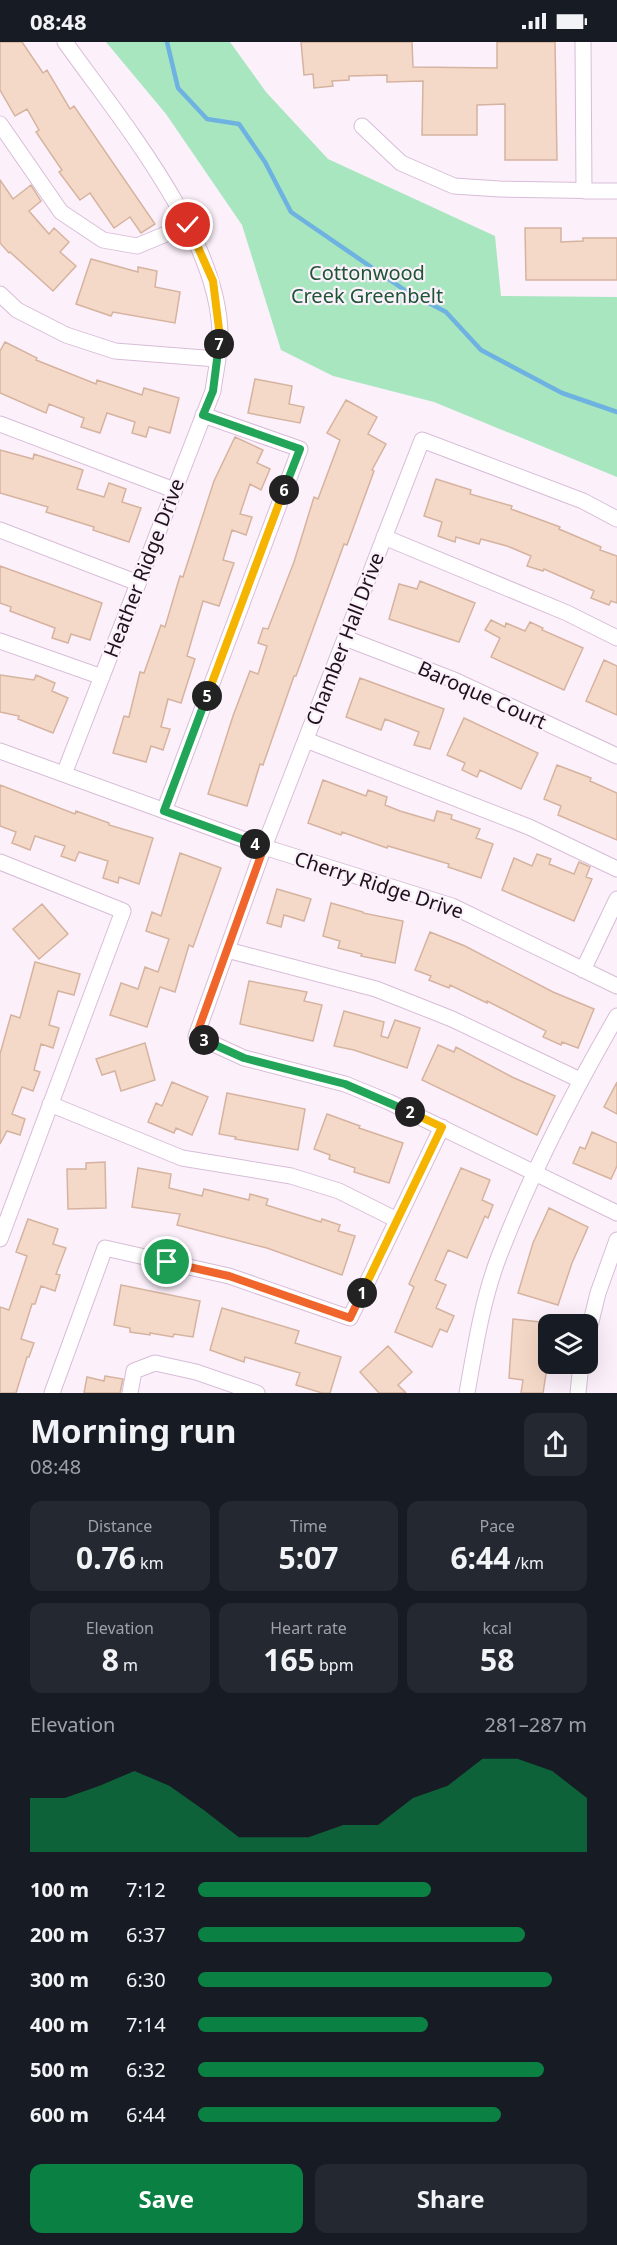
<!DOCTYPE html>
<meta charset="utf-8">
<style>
body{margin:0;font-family:"Noto Sans",sans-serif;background:#242831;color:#f1f3f6;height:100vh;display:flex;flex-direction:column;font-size:22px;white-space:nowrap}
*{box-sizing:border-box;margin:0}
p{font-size:20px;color:#9ea1a6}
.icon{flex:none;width:33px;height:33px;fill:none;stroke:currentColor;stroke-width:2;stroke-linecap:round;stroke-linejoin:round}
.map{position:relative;height:1351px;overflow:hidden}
.panel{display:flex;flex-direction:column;background:#171b24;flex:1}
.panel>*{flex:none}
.controls{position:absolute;left:538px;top:1272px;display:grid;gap:12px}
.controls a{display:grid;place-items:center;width:60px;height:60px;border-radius:12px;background:#171b24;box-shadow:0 6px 24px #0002;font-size:30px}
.pin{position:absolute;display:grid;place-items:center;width:51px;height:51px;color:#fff;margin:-26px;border:3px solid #fff;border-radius:50%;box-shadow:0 2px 6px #0007}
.km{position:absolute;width:30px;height:30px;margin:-15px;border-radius:50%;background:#222;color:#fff;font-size:16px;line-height:30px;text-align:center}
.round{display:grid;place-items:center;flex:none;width:63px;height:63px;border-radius:12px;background:#242831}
.head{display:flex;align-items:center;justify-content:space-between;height:102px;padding:0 30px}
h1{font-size:33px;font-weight:700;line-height:45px}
.metrics{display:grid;grid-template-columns:repeat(3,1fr);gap:9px;height:102px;padding:6px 30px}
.metrics div{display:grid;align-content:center;border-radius:12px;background:#242831;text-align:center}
.metrics b{font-size:30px;font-weight:700}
.metrics small{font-size:16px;font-weight:400}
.metrics p{font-size:16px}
.chart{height:168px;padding:12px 30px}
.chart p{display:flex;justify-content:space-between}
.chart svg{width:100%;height:108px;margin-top:6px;fill:#0b8043;opacity:.7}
.action{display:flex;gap:12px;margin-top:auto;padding:12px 30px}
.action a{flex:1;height:69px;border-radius:12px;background:#0b8043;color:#fff;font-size:24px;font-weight:700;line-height:69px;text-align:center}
.action a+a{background:#242831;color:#f1f3f6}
ul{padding:0 30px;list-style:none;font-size:20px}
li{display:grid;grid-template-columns:96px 72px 1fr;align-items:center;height:45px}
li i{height:15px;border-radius:8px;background:#0b8043}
.status{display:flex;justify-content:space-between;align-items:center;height:42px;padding:0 30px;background:#171b24;direction:ltr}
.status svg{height:16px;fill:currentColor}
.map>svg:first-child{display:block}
</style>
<div class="status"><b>08:48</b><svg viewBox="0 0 49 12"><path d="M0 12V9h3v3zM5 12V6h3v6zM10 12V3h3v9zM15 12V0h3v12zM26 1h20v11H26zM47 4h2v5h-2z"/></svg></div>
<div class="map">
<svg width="617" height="1351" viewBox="0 0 617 1351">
<rect width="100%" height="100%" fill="#fcf0fb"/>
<path fill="#a8e6c0" d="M 106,0 L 230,0 L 266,50 L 328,117 L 495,194 L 501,254 L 617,255 L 617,435 L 434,360 L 333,334 L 281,308 L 242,183 L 166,72 Z"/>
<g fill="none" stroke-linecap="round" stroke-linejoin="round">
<path stroke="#6eb2e1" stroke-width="4.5" d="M 167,0 L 178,46 L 207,77 L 239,82 L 265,120 L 291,170 L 406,249 L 446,270 L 481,308 L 562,351 L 617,370"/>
</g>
<path fill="#f5d9c8" stroke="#d5b39f" stroke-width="1.5" d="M 0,0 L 22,0 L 43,31 L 47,28 L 70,67 L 74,64 L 155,182 L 141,191 L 130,175 L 114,186 L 90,151 L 80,158 L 59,130 L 62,128 L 36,90 L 39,88 L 27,67 L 15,74 L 0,48 Z
M 301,0 L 412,0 L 413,25 L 497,26 L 497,0 L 555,0 L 557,118 L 505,118 L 505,62 L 477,63 L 477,93 L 422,93 L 423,39 L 387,40 L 387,33 L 349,34 L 349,38 L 332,39 L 333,44 L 314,46 L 313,32 L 304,33 Z
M 0,138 L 13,157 L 31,143 L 41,159 L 29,169 L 49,192 L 54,186 L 69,200 L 60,210 L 76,224 L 53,249 L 10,210 L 9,211 L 0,201 Z
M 525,186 L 561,186 L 561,200 L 583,199 L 583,196 L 617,196 L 617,238 L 526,238 Z
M 91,217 L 138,230 L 138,225 L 157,229 L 155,245 L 180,250 L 175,281 L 113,270 L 111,274 L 76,262 Z
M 5,300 L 37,316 L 36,318 L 96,342 L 97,338 L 142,353 L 144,346 L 179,356 L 170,391 L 149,385 L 146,395 L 132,391 L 135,380 L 107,371 L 100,391 L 81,385 L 84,376 L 49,362 L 46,371 L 0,351 L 0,309 Z
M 255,337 L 292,344 L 289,362 L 304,365 L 300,381 L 248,371 Z
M 346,358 L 377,375 L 368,392 L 386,402 L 372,428 L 374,429 L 347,503 L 344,502 L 296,634 L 294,634 L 263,723 L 260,722 L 247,764 L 208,752 L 233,674 L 250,629 L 258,632 L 267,604 L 258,601 L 263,586 L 268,587 L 294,520 L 314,455 L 318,457 L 340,398 L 327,391 Z
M 235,395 L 263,408 L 257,421 L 270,427 L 261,448 L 250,442 L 240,472 L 252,475 L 246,493 L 232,488 L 223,518 L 234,521 L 219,564 L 203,559 L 187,614 L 195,617 L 181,661 L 168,657 L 161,685 L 170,687 L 163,708 L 151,704 L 146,720 L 113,711 L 124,674 L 129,675 L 140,630 L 144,631 L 161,583 L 165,585 L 180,534 L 183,535 L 214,439 Z
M 0,408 L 33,417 L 34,412 L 83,428 L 77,447 L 104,455 L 109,441 L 126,447 L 122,460 L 141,466 L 129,500 L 93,488 L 94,485 L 46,470 L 48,465 L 0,451 Z
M 436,437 L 471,448 L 470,452 L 512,464 L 511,467 L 560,485 L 559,487 L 601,505 L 600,508 L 617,514 L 617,561 L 611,559 L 609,563 L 591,556 L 594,549 L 544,527 L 543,529 L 527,524 L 531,514 L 507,504 L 481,497 L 479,502 L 456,495 L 455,500 L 438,494 L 442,480 L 424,474 Z
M 0,524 L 102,561 L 90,598 L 71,592 L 68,601 L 52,596 L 55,586 L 10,569 L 11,565 L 0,561 Z
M 420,539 L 475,561 L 459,600 L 389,577 L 399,542 L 417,547 Z
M 491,578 L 505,585 L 506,581 L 525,589 L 530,580 L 543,586 L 542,588 L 583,606 L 564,648 L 491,615 L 500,596 L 485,588 Z
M 604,618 L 617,624 L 617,673 L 586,659 Z
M 0,633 L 34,638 L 36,633 L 55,641 L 52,649 L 68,656 L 53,691 L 18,677 L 19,674 L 0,670 Z
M 360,636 L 444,667 L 430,707 L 414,703 L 419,690 L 385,677 L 381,688 L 346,675 Z
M 464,676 L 538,711 L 521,747 L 480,728 L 477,735 L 462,728 L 465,721 L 447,713 Z
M 557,723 L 591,736 L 590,739 L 617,751 L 617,798 L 558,773 L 561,764 L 544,757 Z
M 323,738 L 366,754 L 368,748 L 387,755 L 385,763 L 400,769 L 434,779 L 437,769 L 452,773 L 451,777 L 480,787 L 476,796 L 493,802 L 481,836 L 448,825 L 449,822 L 388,804 L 387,806 L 342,790 L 341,793 L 308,781 Z
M 0,743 L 75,772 L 76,769 L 109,781 L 109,783 L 153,796 L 139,842 L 119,835 L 118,841 L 103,836 L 108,819 L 79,810 L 75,819 L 61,814 L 65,804 L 35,794 L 30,808 L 12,801 L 16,790 L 0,784 Z
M 180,811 L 221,826 L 193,905 L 189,903 L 175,950 L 160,945 L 147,985 L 110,973 L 121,941 L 138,947 L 145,925 L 158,930 L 169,897 L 146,889 L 152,870 L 161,874 Z
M 537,812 L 551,817 L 549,822 L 574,832 L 579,820 L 590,825 L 586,835 L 592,837 L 574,879 L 502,848 L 514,816 L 532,824 Z
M 277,847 L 311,857 L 304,879 L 284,873 L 281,885 L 267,881 Z
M 331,861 L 363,870 L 363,871 L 403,879 L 395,921 L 361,914 L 362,912 L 338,906 L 340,899 L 323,894 Z
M 42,862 L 68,892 L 39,917 L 13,887 Z
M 430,890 L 465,904 L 553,950 L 594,967 L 578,1006 L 562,1000 L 561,1003 L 543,995 L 546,989 L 487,959 L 487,961 L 450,943 L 449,946 L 429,938 L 431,934 L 415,928 Z
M 35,920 L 80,932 L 74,953 L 58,949 L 49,983 L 59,986 L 53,1006 L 41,1002 L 34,1028 L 40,1030 L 33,1049 L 22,1045 L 12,1072 L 25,1077 L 20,1093 L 7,1089 L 0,1102 L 0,1012 L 11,973 L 20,976 Z
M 249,939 L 307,950 L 304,959 L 322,963 L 313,999 L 240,982 Z
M 344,969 L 384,980 L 381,994 L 388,996 L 395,978 L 420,986 L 407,1026 L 354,1008 L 334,1004 Z
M 145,1001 L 155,1038 L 121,1049 L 115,1029 L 102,1033 L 96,1017 Z
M 438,1003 L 454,1010 L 456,1005 L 512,1035 L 555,1054 L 537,1093 L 422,1038 Z
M 172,1040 L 208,1055 L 192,1093 L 176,1086 L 174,1091 L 148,1080 L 156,1061 L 162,1064 Z
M 617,1040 L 617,1072 L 604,1065 Z
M 227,1051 L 305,1067 L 298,1108 L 235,1097 L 236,1095 L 219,1092 Z
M 327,1072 L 360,1084 L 359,1086 L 403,1101 L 389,1141 L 354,1130 L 355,1126 L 329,1117 L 330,1113 L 314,1107 Z
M 592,1090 L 617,1101 L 617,1124 L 611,1137 L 573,1121 L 580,1105 L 585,1107 Z
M 105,1120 L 106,1166 L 68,1167 L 67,1127 L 86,1127 L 86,1121 Z
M 138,1126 L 171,1132 L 169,1146 L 202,1154 L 204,1147 L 249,1158 L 250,1152 L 268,1157 L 266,1163 L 321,1180 L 322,1177 L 340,1183 L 338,1189 L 355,1194 L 342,1233 L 267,1206 L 177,1183 L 180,1172 L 132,1165 Z
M 461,1126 L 490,1138 L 482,1158 L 493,1163 L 488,1176 L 485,1174 L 467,1216 L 448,1208 L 435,1238 L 446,1243 L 436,1266 L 454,1274 L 447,1290 L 440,1287 L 432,1305 L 395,1290 L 414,1245 L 409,1242 Z
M 549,1166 L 588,1185 L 572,1221 L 558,1263 L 518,1251 L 533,1201 Z
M 28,1177 L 58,1187 L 53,1202 L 66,1206 L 56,1232 L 60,1233 L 55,1249 L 41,1244 L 35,1262 L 32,1262 L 21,1297 L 34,1301 L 29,1315 L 27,1315 L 16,1351 L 0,1351 L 0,1265 L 9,1268 L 27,1214 L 16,1210 Z
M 121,1243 L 200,1259 L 193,1295 L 174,1292 L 173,1295 L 150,1291 L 150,1293 L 130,1290 L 130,1286 L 114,1283 Z
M 222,1266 L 299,1289 L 295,1301 L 341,1315 L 330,1351 L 322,1351 L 296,1343 L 300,1331 L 245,1315 L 244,1320 L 210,1308 Z
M 513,1277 L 549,1281 L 549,1313 L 543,1351 L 521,1351 L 523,1338 L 509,1336 Z
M 388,1304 L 412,1330 L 398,1343 L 406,1351 L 379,1351 L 360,1330 Z
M 105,1334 L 123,1337 L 120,1351 L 84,1351 L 87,1335 L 104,1339 Z"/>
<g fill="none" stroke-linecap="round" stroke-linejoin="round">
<defs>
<path id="minor" d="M 583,0 L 584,149
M 0,82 L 61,170 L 103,198 L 137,204 L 188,183
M 362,84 L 401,121 L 454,144 L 500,147 L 617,149
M 0,252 L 17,268 L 66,293 L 115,309 L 217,317
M 0,382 L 174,448
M 617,477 L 583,459 L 422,398 L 264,805 L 196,994 L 244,1016 L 345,1042 L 389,1060 L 617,1171
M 0,488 L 138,541
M 384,495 L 567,571 L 617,596
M 345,596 L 454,638 L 617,714
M 0,599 L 102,635
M 306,698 L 529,785 L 617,827
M 0,709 L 264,805 L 452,864 L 617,944
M 64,732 L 213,349 C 215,332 220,312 220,295 C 221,198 120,77 65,0
M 164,769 L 300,407 L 203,373
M 0,820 L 123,869 L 0,1197
M 227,908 L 376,947 L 452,977 L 580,1038
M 583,928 L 617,857
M 50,1062 L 182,1116 L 291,1134 L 339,1149 L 397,1178
M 588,1292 L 598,1251 L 617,1198
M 52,1351 L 105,1206 L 229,1234 L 350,1276 L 442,1085
M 130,1351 L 134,1329 L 155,1321 L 196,1330 L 257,1351
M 467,1351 C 475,1306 482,1260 498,1217 C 530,1133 572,1052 617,974
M 578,1351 L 581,1322"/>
</defs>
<use href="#minor" stroke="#d8bdd8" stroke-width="17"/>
<use href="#minor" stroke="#fff" stroke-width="15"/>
</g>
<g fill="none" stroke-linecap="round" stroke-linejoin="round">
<defs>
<path id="split-1" d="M 167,1220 L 229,1234 L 350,1276 L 362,1251"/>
<path id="split-2" d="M 362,1251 L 442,1085 L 410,1070"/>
<path id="split-3" d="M 204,998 L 244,1016 L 345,1042 L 410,1070"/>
<path id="split-4" d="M 204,998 L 196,994 L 264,805 L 255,802"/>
<path id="split-5" d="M 207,654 L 164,769 L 255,802"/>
<path id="split-6" d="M 207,654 L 284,448"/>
<path id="split-7" d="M 219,302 L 213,349 L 203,373 L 300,407 L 284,448"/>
<path id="split-8" d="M 188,183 L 213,239 L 220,295 L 219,302"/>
</defs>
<use href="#split-1" stroke="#fff" stroke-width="12"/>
<use href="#split-2" stroke="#fff" stroke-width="12"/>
<use href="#split-3" stroke="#fff" stroke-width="12"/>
<use href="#split-4" stroke="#fff" stroke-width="12"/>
<use href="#split-5" stroke="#fff" stroke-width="12"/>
<use href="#split-6" stroke="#fff" stroke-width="12"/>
<use href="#split-7" stroke="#fff" stroke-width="12"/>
<use href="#split-8" stroke="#fff" stroke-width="12"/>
<use href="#split-1" stroke="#f0652b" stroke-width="8"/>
<use href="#split-2" stroke="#f5b400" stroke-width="8"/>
<use href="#split-3" stroke="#22a559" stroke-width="8"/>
<use href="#split-4" stroke="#f0652b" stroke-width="8"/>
<use href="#split-5" stroke="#22a559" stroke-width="8"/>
<use href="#split-6" stroke="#f5b400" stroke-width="8"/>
<use href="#split-7" stroke="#22a559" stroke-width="8"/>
<use href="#split-8" stroke="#f5b400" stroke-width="8"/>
</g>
<g text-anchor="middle" stroke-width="4.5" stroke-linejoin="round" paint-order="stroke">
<g font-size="20" fill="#1e5537" stroke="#fcf0fb">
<text x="367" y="238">Cottonwood<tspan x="367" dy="23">Creek Greenbelt</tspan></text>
</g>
<g font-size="20" fill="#1d131d" stroke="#fcf0fb">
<text transform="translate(144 526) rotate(-69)" y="7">Heather Ridge Drive</text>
<text transform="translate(345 597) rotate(-69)" y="7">Chamber Hall Drive</text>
<text transform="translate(482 653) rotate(24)" y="7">Baroque Court</text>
<text transform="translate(379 843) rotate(18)" y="7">Cherry Ridge Drive</text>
</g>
</g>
</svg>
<div class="controls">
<a><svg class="icon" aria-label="layers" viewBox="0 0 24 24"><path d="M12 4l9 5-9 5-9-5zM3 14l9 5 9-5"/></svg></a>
</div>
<div class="pin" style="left:167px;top:1220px;background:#1e9e55"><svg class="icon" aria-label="arrive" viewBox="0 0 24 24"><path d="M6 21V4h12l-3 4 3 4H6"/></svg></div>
<div class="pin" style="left:188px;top:183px;background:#d93025"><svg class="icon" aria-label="check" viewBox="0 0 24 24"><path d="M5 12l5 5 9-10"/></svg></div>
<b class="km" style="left:362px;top:1251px">1</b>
<b class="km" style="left:410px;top:1070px">2</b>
<b class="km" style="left:204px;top:998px">3</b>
<b class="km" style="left:255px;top:802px">4</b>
<b class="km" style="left:207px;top:654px">5</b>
<b class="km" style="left:284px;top:448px">6</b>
<b class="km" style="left:219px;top:302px">7</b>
</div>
<section class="panel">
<div class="head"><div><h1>Morning run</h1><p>08:48</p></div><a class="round"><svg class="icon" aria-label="share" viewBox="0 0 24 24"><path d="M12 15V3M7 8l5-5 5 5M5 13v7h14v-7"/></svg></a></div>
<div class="metrics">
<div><p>Distance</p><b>0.76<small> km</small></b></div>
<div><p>Time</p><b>5:07</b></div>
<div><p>Pace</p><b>6:44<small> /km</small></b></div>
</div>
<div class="metrics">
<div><p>Elevation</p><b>8<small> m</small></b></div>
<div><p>Heart rate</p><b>165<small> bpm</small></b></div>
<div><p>kcal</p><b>58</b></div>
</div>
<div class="chart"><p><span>Elevation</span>281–287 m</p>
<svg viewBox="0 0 160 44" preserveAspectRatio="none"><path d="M0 44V22L10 22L20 17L30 11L40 17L50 27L60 38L70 38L80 38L90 33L100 33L110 22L120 17L130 6L140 6L150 11L160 22V44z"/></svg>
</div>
<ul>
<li><b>100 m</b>7:12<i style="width:60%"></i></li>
<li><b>200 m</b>6:37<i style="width:84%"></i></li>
<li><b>300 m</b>6:30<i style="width:91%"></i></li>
<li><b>400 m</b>7:14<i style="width:59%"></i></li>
<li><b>500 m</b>6:32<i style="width:89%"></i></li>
<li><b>600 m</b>6:44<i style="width:78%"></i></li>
</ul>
<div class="action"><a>Save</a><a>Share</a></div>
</section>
